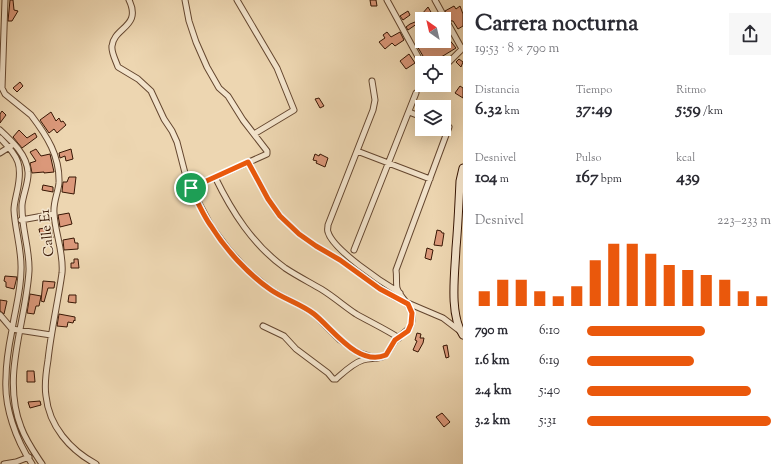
<!DOCTYPE html>
<html lang="es">
<meta charset="utf-8">
<style>
body{margin:0;font-family:"Sorts Mill Goudy",serif;background:#f7f7f7;color:#2b2b33;height:100vh;display:flex;flex-direction:column;font-size:15px;white-space:nowrap}
*{box-sizing:border-box;margin:0}
p{font-size:13px;color:#7c7c81}
.icon{flex:none;width:22px;height:22px;fill:none;stroke:currentColor;stroke-width:2;stroke-linecap:round;stroke-linejoin:round}
.map{position:relative;flex:1;overflow:hidden}
.drawer{display:flex;flex-direction:column;background:#fff;width:320px}
.drawer>*{flex:none}
.needle{width:26px;rotate:326deg}
.fabs{position:absolute;left:415px;top:12px;display:grid;gap:8px}
.fabs a{display:grid;place-items:center;width:36px;height:36px;border-radius:0px;background:#fff;box-shadow:0 4px 16px #0002;font-size:20px}
.pin{position:absolute;display:grid;place-items:center;width:34px;height:34px;color:#fff;margin:-17px;border:2px solid #fff;border-radius:50%;box-shadow:0 1px 4px #0007}
.round{display:grid;place-items:center;flex:none;width:42px;height:42px;border-radius:0px;background:#f7f7f7}
.headline{display:flex;align-items:center;justify-content:space-between;height:68px;padding:0 12px}
h1{font-size:22px;font-weight:700;line-height:30px}
.stats{display:grid;grid-template-columns:repeat(3,1fr);gap:6px;height:68px;padding:4px 12px}
.stats div{display:grid;align-content:center}
.stats b{font-size:17px;font-weight:700}
.stats small{font-size:11px;font-weight:400}
.stats p{font-size:11px}
.chart{height:112px;padding:8px 12px}
.chart p{display:flex;justify-content:space-between}
.chart svg{width:100%;height:72px;margin-top:4px;stroke:#ea580c;stroke-width:6}
ul{padding:0 12px;list-style:none;font-size:13px}
li{display:grid;grid-template-columns:64px 48px 1fr;align-items:center;height:30px}
li i{height:10px;border-radius:5px;background:#ea580c}
main{display:flex;flex:1;min-height:0}
.map>svg:first-child{display:block}
</style>
<main>
<div class="map">
<svg width="463" height="464" viewBox="0 0 463 464">
<rect width="100%" height="100%" fill="#edd6b1"/>
<filter id="stains"><feTurbulence type="fractalNoise" baseFrequency=".005" numOctaves="4"/><feColorMatrix values="0 0 0 0 .2 0 0 0 0 .09 0 0 0 0 .02 0 0 0 .5 -.17"/></filter>
<radialGradient id="worn" r=".72"><stop offset=".6" stop-color="#630" stop-opacity="0"/><stop offset="1" stop-color="#630" stop-opacity=".3"/></radialGradient>
<path fill="#db987a" stroke="#371604" d="M 10,0 L 13,0 L 14,10 L 18,11 L 12,21 L 8,21 Z
M 370,0 L 376,0 L 377,6 L 371,6 Z
M 454,6 L 456,9 L 460,6 L 463,14 L 463,26 L 458,29 L 453,21 L 451,21 L 445,11 Z
M 428,7 L 435,19 L 425,19 L 422,14 Z
M 408,11 L 410,15 L 403,20 L 400,16 Z
M 420,20 L 421,21 L 408,30 L 406,27 L 410,24 Z
M 387,32 L 391,37 L 400,32 L 404,40 L 395,46 L 392,43 L 385,49 L 379,42 L 385,38 L 383,35 Z
M 444,33 L 456,48 L 433,62 L 430,58 L 426,61 L 417,46 L 426,41 L 432,41 L 434,44 L 437,41 L 444,41 Z
M 409,54 L 415,63 L 406,69 L 400,61 Z
M 459,59 L 463,62 L 461,67 L 456,62 Z
M 20,82 L 23,86 L 17,92 L 13,88 Z
M 460,86 L 463,88 L 463,98 L 455,93 Z
M 319,98 L 324,106 L 320,108 L 315,99 Z
M 2,111 L 6,115 L 0,123 L 0,114 Z
M 51,112 L 56,121 L 59,118 L 61,122 L 63,121 L 66,125 L 57,133 L 54,129 L 49,133 L 40,120 Z
M 19,130 L 27,138 L 35,133 L 37,137 L 22,148 L 13,137 Z
M 36,149 L 41,156 L 50,154 L 54,172 L 44,173 L 44,172 L 32,173 L 30,163 L 36,161 L 30,152 Z
M 71,149 L 73,159 L 66,161 L 65,156 L 60,158 L 59,153 Z
M 315,154 L 319,156 L 320,154 L 328,158 L 325,167 L 316,163 L 317,161 L 313,160 Z
M 69,177 L 76,177 L 74,194 L 62,192 L 63,182 L 67,182 Z
M 43,185 L 53,187 L 53,192 L 42,190 Z
M 69,213 L 72,224 L 60,227 L 58,215 Z
M 51,227 L 53,238 L 41,239 L 39,229 Z
M 437,230 L 441,231 L 442,233 L 444,233 L 442,246 L 434,245 Z
M 74,238 L 75,243 L 78,243 L 78,249 L 64,250 L 63,240 Z
M 427,248 L 433,250 L 431,260 L 425,258 Z
M 74,259 L 78,259 L 79,268 L 71,268 L 71,263 L 74,263 Z
M 5,276 L 17,277 L 14,289 L 6,287 L 6,282 L 4,281 Z
M 43,281 L 55,282 L 54,288 L 48,288 L 44,302 L 41,301 Z
M 30,294 L 41,296 L 39,306 L 36,306 L 34,314 L 27,313 Z
M 69,295 L 76,295 L 76,303 L 68,302 Z
M 0,300 L 7,301 L 4,314 L 0,311 Z
M 59,314 L 75,317 L 75,321 L 74,320 L 73,323 L 68,322 L 67,327 L 57,326 Z
M 417,333 L 421,334 L 420,338 L 424,338 L 423,343 L 418,352 L 413,350 L 417,341 L 415,340 Z
M 447,345 L 449,357 L 446,358 L 443,346 Z
M 27,371 L 34,371 L 35,382 L 27,382 Z
M 40,401 L 41,405 L 30,408 L 28,402 Z
M 442,413 L 450,422 L 444,427 L 436,417 Z"/>
<g fill="none" stroke-linecap="round" stroke-linejoin="round">
<defs>
<path id="minor" d="M 5,0 L 2,88 L 5,94 L 31,115 C 47,136 60,156 59,183 C 58,193 53,202 54,213 C 55,233 64,253 62,273 C 58,302 51,331 48,360 C 46,372 44,384 46,396 C 49,426 70,450 96,464
M 129,0 C 142,27 114,27 112,46 C 111,52 116,61 118,67 L 138,79 L 151,91 L 164,119 L 172,131 L 177,142 L 185,173 L 191,188 L 211,226 L 229,250 L 248,271 L 271,290 L 313,313 L 340,340 L 357,352 L 375,358
M 185,0 L 189,21 L 196,42 L 207,67 L 219,88 L 228,96 L 243,120 L 267,151 L 267,154 L 191,188
M 237,0 L 277,68 L 294,110 L 254,134
M 387,0 L 422,64
M 435,0 L 462,49
M 444,67 L 463,48
M 372,81 L 375,100 L 373,110 L 328,225 C 328,228 327,230 328,232 C 333,250 383,283 400,293
M 409,112 L 422,117
M 0,130 C 12,141 27,155 28,172 C 29,182 23,194 22,205 C 21,227 30,249 29,271 C 26,323 1,376 21,427 C 26,441 34,452 42,464
M 0,138 C 19,157 23,165 17,192 C 16,197 14,204 14,210 C 15,230 22,250 21,270 C 21,291 15,310 12,330 C 9,345 6,362 6,378 C 4,407 16,440 32,464
M 357,151 L 430,179
M 0,153 L 11,146
M 248,162 L 268,199 L 280,216 L 299,234 L 316,246 L 340,260 L 380,289 L 396,298 L 443,318 L 460,331
M 215,177 C 232,212 253,245 285,268 C 297,276 309,282 321,289 C 334,297 344,306 356,314 C 370,322 385,329 399,338
M 21,220 L 54,214
M 354,250 L 416,93
M 0,315 L 12,329 L 51,335
M 263,326 L 284,336 L 296,349 L 328,373 L 333,379 L 336,379 C 344,372 353,363 363,360 C 370,358 378,359 384,356 C 389,353 391,346 395,341 C 403,330 413,333 412,315 C 411,304 400,298 397,288 C 396,283 397,276 396,270 L 449,127 L 444,125
M 4,464 L 16,462 L 29,457"/>
<path id="secondary" d="M 463,168 L 460,181 C 459,203 458,226 456,248 C 455,273 449,314 463,335"/>
</defs>
<use href="#minor" stroke="#64462f" stroke-width="7"/>
<use href="#secondary" stroke="#371604" stroke-width="9"/>
<use href="#minor" stroke="#f3e4cc" stroke-width="5"/>
<use href="#secondary" stroke="#f3e4cc" stroke-width="7"/>
</g>
<g fill="none" stroke-linecap="round" stroke-linejoin="round">
<defs>
<path id="route" d="M 248,162 L 268,199 L 280,216 L 299,234 L 316,246 L 340,260 L 380,289 L 408,304 L 412,313 L 411,324 L 408,331 L 395,340 L 386,355 C 358,367 333,329 314,314 C 301,304 284,299 271,290 C 248,274 226,250 211,226 C 203,215 197,201 191,188 Z"/>
</defs>
<use href="#route" stroke="#fff" stroke-width="8"/>
<use href="#route" stroke="#ea580c" stroke-width="5"/>
</g>
<g text-anchor="middle" stroke-width="3" stroke-linejoin="round" paint-order="stroke">
<g font-size="14" fill="#371604" stroke="#f3e4cc">
<text transform="translate(46 233) rotate(-96)" y="5">Calle E1</text>
</g>
</g>
<rect width="100%" height="100%" filter="url(#stains)"/>
<rect width="100%" height="100%" fill="url(#worn)"/>
</svg>
<div class="fabs">
<a><svg class="needle" viewBox="-14 -14 28 28"><path d="M0-13l5 13h-10z" fill="#e53935"/><path d="M0 13l5-13h-10z" fill="#7c7c81"/></svg></a>
<a><svg class="icon" aria-label="locate" viewBox="0 0 24 24"><circle cx="12" cy="12" r="6"/><path d="M12 2v4M12 18v4M2 12h4M18 12h4"/></svg></a>
<a><svg class="icon" aria-label="layers" viewBox="0 0 24 24"><path d="M12 4l9 5-9 5-9-5zM3 14l9 5 9-5"/></svg></a>
</div>
<div class="pin" style="left:191px;top:188px;background:#1e9e55"><svg class="icon" aria-label="arrive" viewBox="0 0 24 24"><path d="M6 21V4h12l-3 4 3 4H6"/></svg></div>
</div>
<section class="drawer">
<div class="headline"><div><h1>Carrera nocturna</h1><p>19:53 · 8 × 790 m</p></div><a class="round"><svg class="icon" aria-label="share" viewBox="0 0 24 24"><path d="M12 15V3M7 8l5-5 5 5M5 13v7h14v-7"/></svg></a></div>
<div class="stats">
<div><p>Distancia</p><b>6.32<small> km</small></b></div>
<div><p>Tiempo</p><b>37:49</b></div>
<div><p>Ritmo</p><b>5:59<small> /km</small></b></div>
</div>
<div class="stats">
<div><p>Desnivel</p><b>104<small> m</small></b></div>
<div><p>Pulso</p><b>167<small> bpm</small></b></div>
<div><p>kcal</p><b>439</b></div>
</div>
<div class="chart"><p><span>Desnivel</span>223–233 m</p>
<svg viewBox="0 0 160 44" preserveAspectRatio="none"><path d="M5 44V35M15 44V28M25 44V28M35 44V35M45 44V38M55 44V32M65 44V16M75 44V6M85 44V6M95 44V12M105 44V19M115 44V22M125 44V25M135 44V28M145 44V35M155 44V38"/></svg>
</div>
<ul>
<li><b>790 m</b>6:10<i style="width:64%"></i></li>
<li><b>1.6 km</b>6:19<i style="width:58%"></i></li>
<li><b>2.4 km</b>5:40<i style="width:89%"></i></li>
<li><b>3.2 km</b>5:31<i style="width:100%"></i></li>
</ul>
</section>
</main>
